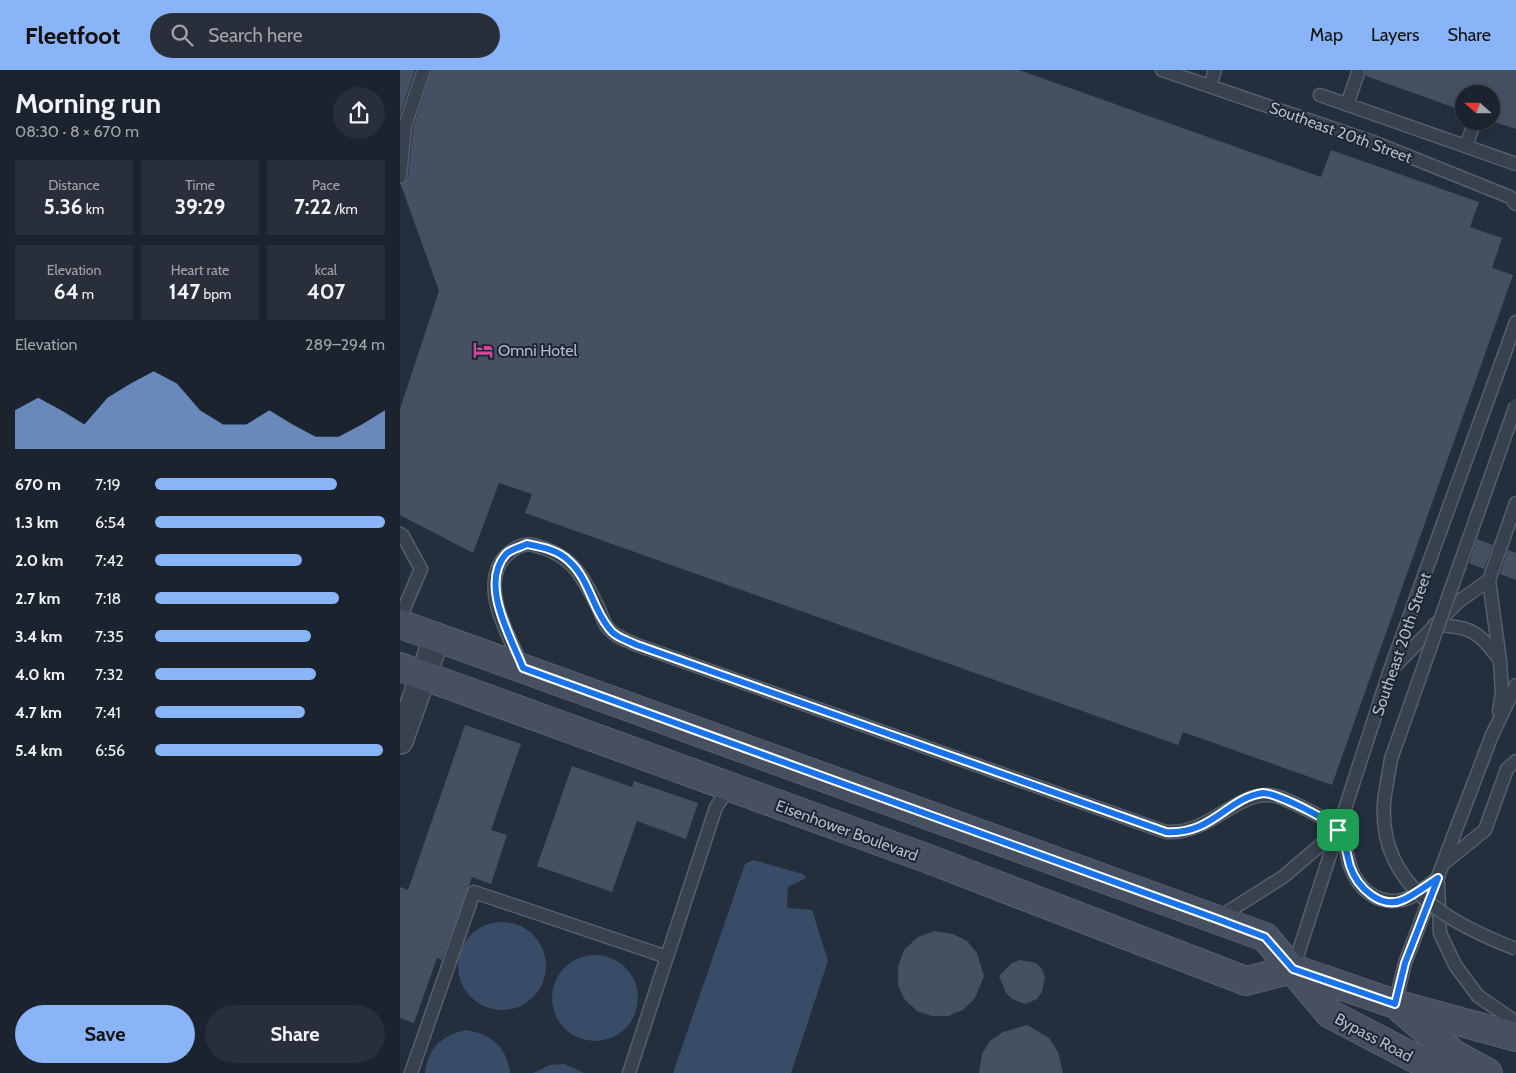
<!DOCTYPE html>
<meta charset="utf-8">
<style>
body{margin:0;font-family:Cabin,sans-serif;background:#282f3a;color:#f1f3f6;height:100vh;display:flex;flex-direction:column;font-size:19px;white-space:nowrap}
*{box-sizing:border-box;margin:0}
p{font-size:16px;color:#a0a4aa}
.icon{flex:none;width:28px;height:28px;fill:none;stroke:currentColor;stroke-width:2;stroke-linecap:round;stroke-linejoin:round}
.map{position:relative;flex:1;overflow:hidden}
.side{display:flex;flex-direction:column;background:#1b232e;width:400px}
.side>*{flex:none}
.needle{width:32px;rotate:291deg}
.tools{position:absolute;left:1055px;top:15px;display:grid;gap:10px}
.tools a{display:grid;place-items:center;width:45px;height:45px;border-radius:50%;background:#1b232e;box-shadow:0 5px 20px #0002,0 0 0 1px #39404a;font-size:25px}
.pin{position:absolute;display:grid;place-items:center;width:42px;height:42px;color:#fff;margin:-21px;border-radius:10px;box-shadow:0 2px 8px #0006}
.round{display:grid;place-items:center;flex:none;width:52px;height:52px;border-radius:26px;background:#282f3a}
.head{display:flex;align-items:center;justify-content:space-between;height:85px;padding:0 15px}
h1{font-size:28px;font-weight:800;line-height:38px}
.metrics{display:grid;grid-template-columns:repeat(3,1fr);gap:8px;height:85px;padding:5px 15px}
.metrics div{display:grid;align-content:center;border-radius:0px;background:#282f3a;text-align:center}
.metrics b{font-size:21px;font-weight:800}
.metrics small{font-size:14px;font-weight:400}
.metrics p{font-size:14px}
.chart{height:140px;padding:10px 15px}
.chart p{display:flex;justify-content:space-between}
.chart svg{width:100%;height:90px;margin-top:5px;fill:#8ab4f8;opacity:.7}
.action{display:flex;gap:10px;margin-top:auto;padding:10px 15px}
.action a{flex:1;height:58px;border-radius:30px;background:#8ab4f8;color:#111;font-size:20px;font-weight:800;line-height:58px;text-align:center}
.action a+a{background:#282f3a;color:#f1f3f6}
ul{padding:0 15px;list-style:none;font-size:16px}
li{display:grid;grid-template-columns:80px 60px 1fr;align-items:center;height:38px}
li i{height:12px;border-radius:6px;background:#8ab4f8}
header{display:flex;align-items:center;gap:30px;box-sizing:border-box;height:70px;padding:0 25px;background:#8ab4f8;color:#111}
header strong{font-size:24px}
nav{display:flex;gap:28px;margin-inline-start:auto;font-size:18px}
.search{width:350px;height:45px;background:#282f3a;display:flex;align-items:center;gap:12px;box-sizing:border-box;padding:0 18px;border-radius:28px;color:#a0a4aa;font-size:19px}
main{display:flex;flex:1;min-height:0}
.map>svg:first-child{display:block}
</style>
<header>
<strong>Fleetfoot</strong>
<div class="search"><svg class="icon" aria-label="search" viewBox="0 0 24 24"><circle cx="10" cy="10" r="6"/><path d="M15 15l6 6"/></svg>Search here</div>
<nav><a>Map</a><a>Layers</a><a>Share</a></nav>
</header>
<main>
<section class="side">
<div class="head"><div><h1>Morning run</h1><p>08:30 · 8 × 670 m</p></div><a class="round"><svg class="icon" aria-label="share" viewBox="0 0 24 24"><path d="M12 15V3M7 8l5-5 5 5M5 13v7h14v-7"/></svg></a></div>
<div class="metrics">
<div><p>Distance</p><b>5.36<small> km</small></b></div>
<div><p>Time</p><b>39:29</b></div>
<div><p>Pace</p><b>7:22<small> /km</small></b></div>
</div>
<div class="metrics">
<div><p>Elevation</p><b>64<small> m</small></b></div>
<div><p>Heart rate</p><b>147<small> bpm</small></b></div>
<div><p>kcal</p><b>407</b></div>
</div>
<div class="chart"><p><span>Elevation</span>289–294 m</p>
<svg viewBox="0 0 160 44" preserveAspectRatio="none"><path d="M0 44V25L10 19L20 25L30 32L40 19L50 12L60 6L70 12L80 25L90 32L100 32L110 25L120 32L130 38L140 38L150 32L160 25V44z"/></svg>
</div>
<ul>
<li><b>670 m</b>7:19<i style="width:79%"></i></li>
<li><b>1.3 km</b>6:54<i style="width:100%"></i></li>
<li><b>2.0 km</b>7:42<i style="width:64%"></i></li>
<li><b>2.7 km</b>7:18<i style="width:80%"></i></li>
<li><b>3.4 km</b>7:35<i style="width:68%"></i></li>
<li><b>4.0 km</b>7:32<i style="width:70%"></i></li>
<li><b>4.7 km</b>7:41<i style="width:65%"></i></li>
<li><b>5.4 km</b>6:56<i style="width:99%"></i></li>
</ul>
<div class="action"><a>Save</a><a>Share</a></div>
</section>
<div class="map">
<svg width="1116" height="1003" viewBox="0 0 1116 1003">
<rect width="100%" height="100%" fill="#242f3e"/>
<path fill="#394c67" d="M 353,790 L 403,804 L 406,808 L 388,817 L 387,838 L 412,840 L 428,891 L 391,1003 L 273,1003 L 345,794 Z
M58 896a44 44 0 1 1 88 0a44 44 0 1 1-88 0Z
M152 928a43 43 0 1 1 86 0a43 43 0 1 1-86 0Z
M 66,960 C 91,964 107,977 110,1003 L 25,1003 C 28,978 42,965 66,960 Z
M 164,994 L 184,1003 L 133,1003 L 150,995 Z"/>
<path fill="#455162" d="M 0,0 L 15,0 L 0,45 Z
M 32,0 L 619,0 L 921,107 L 931,80 L 1079,132 L 1070,157 L 1102,168 L 1092,198 L 1113,205 L 932,715 L 783,662 L 778,675 L 125,443 L 132,424 L 99,413 L 73,483 L 0,445 L 0,339 L 39,221 L 1,115 L 8,108 L 13,58 Z
M 965,0 L 1116,0 L 1116,59 L 1091,51 L 1091,24 L 1064,24 L 1064,41 L 966,6 Z
M 1077,469 L 1093,475 L 1084,499 L 1069,493 Z
M 1108,480 L 1116,483 L 1116,510 L 1100,504 Z
M 65,655 L 121,674 L 91,760 L 107,765 L 91,814 L 72,807 L 42,890 L 37,888 L 14,953 L 0,948 L 0,817 L 8,820 Z
M 172,696 L 232,717 L 234,711 L 298,733 L 286,769 L 237,751 L 212,822 L 137,796 Z
M 535,861 L 553,864 L 567,871 L 577,883 L 584,906 L 575,928 L 563,940 L 548,946 L 532,946 L 517,941 L 505,930 L 498,915 L 498,897 L 504,880 L 518,867 Z
M 620,890 L 636,893 L 642,899 L 645,907 L 642,922 L 637,929 L 625,934 L 612,929 L 606,923 L 599,906 L 612,893 Z
M 627,955 L 649,968 L 658,982 L 663,1003 L 579,1003 L 582,984 L 590,971 L 603,962 Z"/>
<g fill="none" stroke-linecap="round" stroke-linejoin="round">
<defs>
<path id="lane" d="M 762,0 L 973,72 L 1110,127 L 1116,134
M 810,16 L 815,0
M 920,25 L 1116,94
M 947,35 L 958,3
M 1066,76 L 1075,51
M 0,107 L 5,56 L 24,0
M 0,464 L 3,466 L 21,499 L 0,548
M 1034,555 C 1068,556 1078,560 1099,589
M 122,596 C 110,567 84,527 99,495 C 105,484 120,472 133,475 C 171,484 181,503 198,537 C 201,543 203,552 208,558 C 215,567 227,570 237,575 L 766,762 C 815,765 841,712 882,728 C 894,733 931,750 938,760 C 945,768 947,786 950,796 C 958,819 977,835 1002,830 C 1014,828 1028,815 1038,808
M 994,597 L 1058,532 L 1089,510
M 1099,641 L 1102,623 L 1100,591 L 1089,510 L 1116,433
M 1043,794 L 1085,760 L 1107,699 L 1116,691
M 1038,813 L 1040,863 L 1055,895 L 1078,926 L 1116,952
M 818,848 L 883,807 L 938,760
M 893,899 L 990,600 L 1116,252
M 995,934 L 1005,893 L 1092,665 L 1116,615
M 11,1003 L 74,822 L 267,887
M 229,1003 L 316,737 L 330,717"/>
<path id="street" d="M 0,671 L 37,567"/>
<path id="secondary" d="M 0,554 L 865,867 L 930,944 L 1043,1003
M 0,597 L 526,788 L 846,911 L 893,899 L 995,934 L 1116,967
M 1001,939 L 1055,985 L 1088,1003"/>
</defs>
<use href="#lane" stroke="#565f6c" stroke-width="15"/>
<use href="#street" stroke="#565f6c" stroke-width="28"/>
<use href="#secondary" stroke="#565f6c" stroke-width="30"/>
<use href="#lane" stroke="#38414e" stroke-width="12"/>
<use href="#street" stroke="#38414e" stroke-width="25"/>
<use href="#secondary" stroke="#465061" stroke-width="28"/>
<defs>
<path id="lane-bridge" d="M 1116,335 L 991,689 C 989,704 985,719 984,734 C 979,817 1050,853 1116,879"/>
</defs>
<use href="#lane-bridge" stroke="#565f6c" stroke-width="15" stroke-linecap="butt"/>
<use href="#lane-bridge" stroke="#38414e" stroke-width="12"/>
</g>
<g fill="none" stroke-linecap="round" stroke-linejoin="round">
<defs>
<path id="route" d="M 127,474 C 142,477 158,480 169,491 C 189,509 192,537 208,557 C 214,567 227,570 237,575 L 766,762 C 812,765 827,728 863,723 C 868,723 876,726 881,728 C 894,733 930,750 938,760 C 945,768 947,786 950,796 C 957,817 981,841 1005,829 C 1017,823 1027,815 1038,808 L 1005,893 L 995,934 L 893,899 L 865,867 L 817,849 L 123,598 C 111,567 79,514 106,484 C 111,479 121,477 127,474 Z"/>
</defs>
<use href="#route" stroke="#fff" stroke-width="10"/>
<use href="#route" stroke="#1a73e8" stroke-width="6"/>
</g>
<defs>
<symbol id="hotel-bare" viewBox="-9 -9 18 18"><path d="M-6-4.5h1.5V1H6V5H4.5V3h-9V5H-6ZM-4 0a1.8 1.8 0 1 1 3.6 0ZM.5 0V-2.5h3Q6-2.5 6 0Z" fill="#d1479c" stroke="#1d2633" stroke-width="2.5" paint-order="stroke"/></symbol>
</defs>
<g fill-rule="evenodd">
<use href="#hotel-bare" x="69" y="266" width="28" height="28"/>
</g>
<g text-anchor="middle" stroke-width="4" stroke-linejoin="round" paint-order="stroke">
<g font-size="16" fill="#b4bcc9" stroke="#1d2633">
<text transform="translate(941 62) rotate(20)" y="6">Southeast 20th Street</text>
<text transform="translate(1001 574) rotate(-71)" y="6">Southeast 20th Street</text>
<text transform="translate(447 760) rotate(20)" y="6">Eisenhower Boulevard</text>
<text transform="translate(974 967) rotate(28)" y="6">Bypass Road</text>
</g>
<g font-size="16" fill="#b4bcc9" stroke="#1d2633" text-anchor="start">
<text x="98" y="286">Omni Hotel</text>
</g>
</g>
</svg>
<div class="tools">
<a><svg class="needle" viewBox="-14 -14 28 28"><path d="M0-13l5 13h-10z" fill="#e53935"/><path d="M0 13l5-13h-10z" fill="#a0a4aa"/></svg></a>
</div>
<div class="pin" style="left:938px;top:760px;background:#1e9e55"><svg class="icon" aria-label="arrive" viewBox="0 0 24 24"><path d="M6 21V4h12l-3 4 3 4H6"/></svg></div>
</div>
</main>
